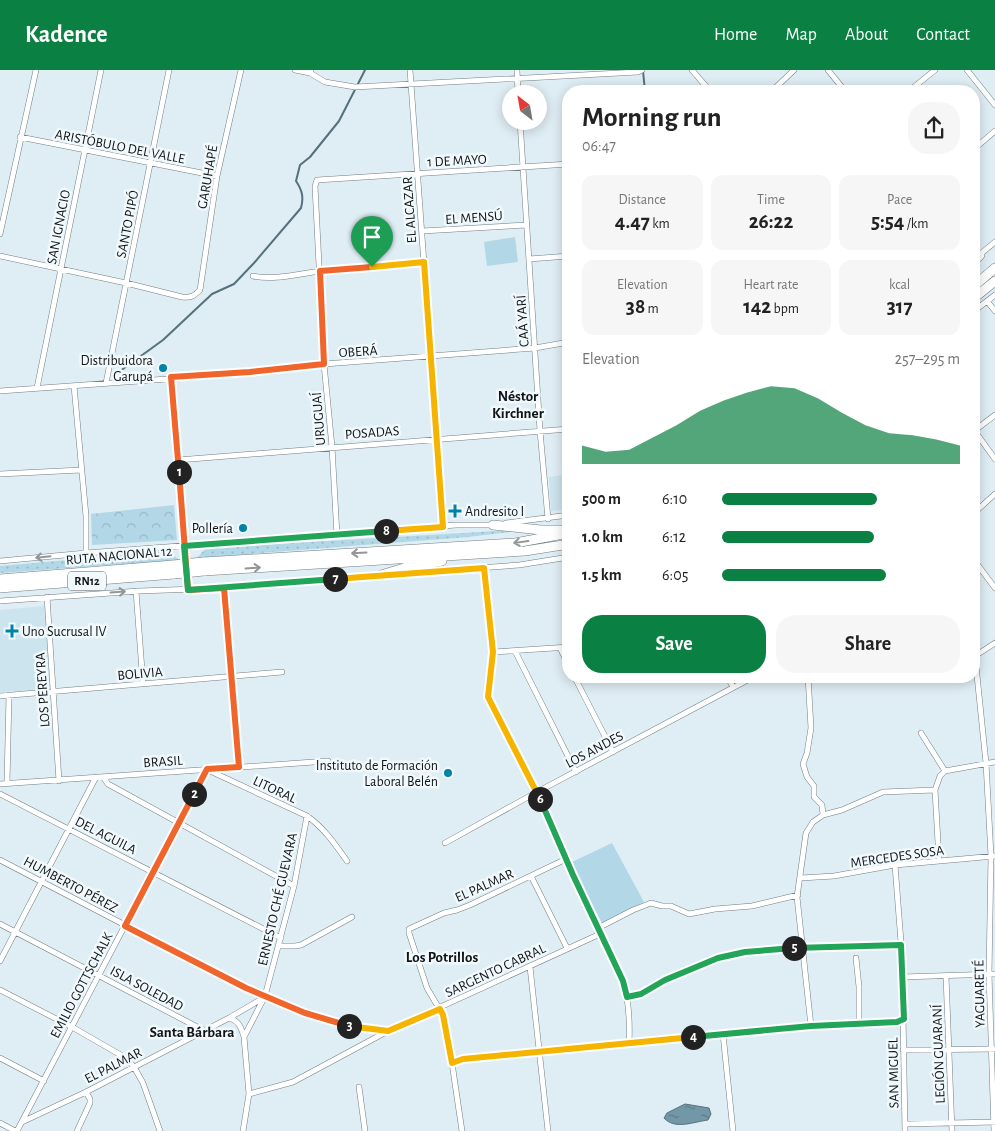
<!DOCTYPE html>
<meta charset="utf-8">
<style>
body{margin:0;font-family:"Alegreya Sans",sans-serif;background:#f6f6f6;color:#222;height:100vh;display:flex;flex-direction:column;font-size:19px;white-space:nowrap}
*{box-sizing:border-box;margin:0}
p{font-size:16px;color:#767676}
.icon{flex:none;width:28px;height:28px;fill:none;stroke:currentColor;stroke-width:2;stroke-linecap:round;stroke-linejoin:round}
.map{position:relative;flex:1;overflow:hidden}
.drawer{position:absolute;left:562px;top:15px;width:418px;height:598px;display:flex;flex-direction:column;background:#fff;border-radius:20px;box-shadow:0 2px 12px #0003}
.drawer>*{flex:none}
.needle{width:32px;rotate:329deg}
.fabs{position:absolute;left:502px;top:15px;display:grid;gap:10px}
.fabs a{display:grid;place-items:center;width:45px;height:45px;border-radius:50%;background:#fff;box-shadow:0 2px 12px #0003;font-size:25px}
.pin{position:absolute;display:grid;place-items:center;width:42px;height:42px;color:#fff;margin:-51px -21px;border-radius:50% 50% 50% 0;rotate:-45deg;box-shadow:0 0 5px #0007}
.pin .icon{rotate:45deg}
.km{position:absolute;width:25px;height:25px;margin:-12px;border-radius:50%;background:#222;color:#fff;font-size:14px;line-height:25px;text-align:center}
.round{display:grid;place-items:center;flex:none;width:52px;height:52px;border-radius:20px;background:#f6f6f6}
.summary{display:flex;align-items:center;justify-content:space-between;height:85px;padding:0 20px}
h1{font-size:28px;font-weight:700;line-height:38px}
.stats{display:grid;grid-template-columns:repeat(3,1fr);gap:8px;height:85px;padding:5px 20px}
.stats div{display:grid;align-content:center;border-radius:12px;background:#f6f6f6;text-align:center}
.stats b{font-size:21px;font-weight:700}
.stats small{font-size:14px;font-weight:400}
.stats p{font-size:14px}
.chart{height:140px;padding:10px 20px}
.chart p{display:flex;justify-content:space-between}
.chart svg{width:100%;height:90px;margin-top:5px;fill:#0b8043;opacity:.7}
.cta{display:flex;gap:10px;margin-top:auto;padding:10px 20px}
.cta a{flex:1;height:58px;border-radius:20px;background:#0b8043;color:#fff;font-size:20px;font-weight:700;line-height:58px;text-align:center}
.cta a+a{background:#f6f6f6;color:#222}
ul{padding:0 20px;list-style:none;font-size:16px}
li{display:grid;grid-template-columns:80px 60px 1fr;align-items:center;height:38px}
li i{height:12px;border-radius:6px;background:#0b8043}
header{display:flex;align-items:center;gap:30px;box-sizing:border-box;height:70px;padding:0 25px;background:#0b8043;color:#fff}
header strong{font-size:24px}
nav{display:flex;gap:28px;margin-inline-start:auto;font-size:18px}
.map>svg:first-child{display:block}
</style>
<header>
<strong>Kadence</strong>
<nav><a>Home</a><a>Map</a><a>About</a><a>Contact</a></nav>
</header>
<div class="map">
<svg width="995" height="1061" viewBox="0 0 995 1061">
<defs>
<pattern id="grass-dots" width="8" height="8" patternUnits="userSpaceOnUse" patternTransform="scale(1.25)"><rect width="8" height="8" fill="#b2d8e8"/><path d="M2 2h.1M6 6h.1" fill="none" stroke="#98b8c6" stroke-width="1.8" stroke-linecap="round"/></pattern>
<pattern id="park-crowns" width="20" height="18" patternUnits="userSpaceOnUse" patternTransform="scale(1.25)"><rect width="20" height="18" fill="#b2d8e8"/><path d="M2 6a3 3 0 1 1 6 0M12 15a3 3 0 1 1 6 0" fill="none" stroke="#98b8c6"/></pattern>
<pattern id="water-ripples" width="26" height="14" patternUnits="userSpaceOnUse" patternTransform="scale(1.25)"><rect width="26" height="14" fill="#7298a8"/><path d="M2 4q2-2 4 0t4 0M15 11q2-2 4 0t4 0" fill="none" stroke="#5c7b88"/></pattern>
</defs>
<rect width="100%" height="100%" fill="#dfedf4"/>
<path fill="#cce4ee" d="M 569,404 L 569,439 L 551,441 L 549,407 Z
M 45,536 L 50,619 L 0,622 L 0,540 Z"/>
<path fill="url(#grass-dots)" d="M 514,460 L 526,460 L 468,467 L 197,488 L 206,478 Z
M 168,481 L 179,490 L 0,503 L 0,496 Z"/>
<path fill="url(#park-crowns)" d="M 174,435 L 177,470 L 92,475 L 91,444 Z"/>
<path fill="#b2d8e8" d="M 515,167 L 518,192 L 487,196 L 484,172 Z
M 612,773 L 644,832 L 602,853 L 570,793 Z"/>
<path fill="url(#water-ripples)" stroke="#55717c" d="M 685,1034 L 709,1038 L 711,1044 L 708,1050 C 693,1052 675,1060 664,1048 L 667,1043 Z"/>
<g fill="none" stroke-linecap="round" stroke-linejoin="round">
<path stroke="#55717c" stroke-width="2" d="M 643,1 L 645,21
M 116,304 L 163,270 L 212,224 L 234,214 L 254,193 L 301,138 C 304,127 302,120 296,111 L 300,95 L 310,87 L 339,51 L 365,0"/>
<defs>
<path id="street" d="M 295,0 L 310,3
M 311,0 L 310,3 L 325,12 L 355,17 L 638,2 L 642,0
M 410,0 L 443,457
M 517,0 L 518,24
M 692,0 L 710,21
M 828,0 L 845,21
M 967,0 L 995,35
M 772,21 L 794,0
M 909,21 L 935,0
M 520,51 L 540,361 L 548,449
M 20,67 L 217,106
M 974,79 L 995,61
M 422,161 L 527,155
M 0,164 L 36,0
M 974,178 L 980,185
M 0,186 L 126,213 L 182,227 C 191,228 194,226 200,220 L 217,106 L 241,0
M 978,186 L 995,172
M 529,189 L 569,186
M 253,206 C 275,211 300,203 322,201 C 356,197 390,195 424,192
M 987,231 L 995,241
M 974,241 L 995,225
M 171,307 L 186,488
M 106,313 L 169,0
M 74,316 L 86,446 L 86,483
M 37,318 L 101,0
M 0,321 L 250,303 L 324,294 L 535,278 L 569,272
M 974,360 L 995,389
M 974,361 L 995,345
M 178,390 L 569,359
M 0,404 L 81,400
M 974,443 L 995,424
M 506,453 L 569,445
M 337,465 L 332,377 L 324,294 L 315,116 L 317,110 L 569,94
M 974,490 L 995,518
M 0,491 L 86,483 L 456,455 L 496,455
M 484,498 L 493,582 L 488,627 L 490,632 L 537,722 L 573,805 L 623,911 C 629,931 630,952 629,973
M 395,504 L 519,495 L 569,487
M 225,518 L 239,697
M 136,521 L 143,614
M 47,527 L 59,711
M 0,531 L 139,521 L 225,518 L 384,505
M 560,578 L 569,596
M 515,581 L 576,702
M 493,582 L 569,577
M 574,606 L 613,682
M 727,606 L 733,617
M 808,606 L 811,658 L 807,683 L 803,694 L 807,707 L 814,716 L 814,727 L 822,735 L 823,745 L 813,752 L 806,763 L 797,827 L 811,956
M 0,626 L 282,602
M 921,663 L 945,701
M 208,700 L 307,746 C 324,758 335,774 347,791
M 103,707 L 108,714 L 294,816
M 7,713 L 9,625
M 0,714 L 328,691
M 0,724 L 281,868
M 823,745 L 842,740 L 883,722 L 935,720
M 445,773 L 537,722 L 755,606
M 0,790 L 246,918 L 305,943 L 344,955 L 388,961
M 939,790 L 935,720 L 940,706 L 945,701 L 995,692
M 895,795 L 902,885 L 905,1061
M 531,806 L 567,878
M 801,808 L 834,806 L 895,795 L 995,786
M 0,854 L 203,960
M 598,858 L 633,840 L 651,833 L 662,836 L 671,836 L 689,844 L 715,839 L 752,836 L 798,825
M 279,876 L 295,876 L 301,875 L 352,847
M 856,888 L 859,917 L 859,954
M 0,891 L 96,707
M 530,897 L 548,1061
M 946,906 L 952,1061
M 902,907 L 995,904
M 0,920 L 72,957 L 126,988 L 134,997 L 143,1013 L 160,1061
M 627,927 L 641,924 L 665,910 L 718,888 L 745,882 L 796,877 L 901,875
M 229,948 C 239,951 241,957 244,967
M 723,964 L 733,1061
M 903,980 L 995,979
M 0,988 L 44,1011
M 452,993 L 463,989 C 608,975 752,959 897,951 L 904,949
M 359,1017 L 365,1061
M 249,1024 L 293,1012 L 388,961 L 600,864
M 22,1052 L 86,1022 L 229,948 L 265,927
M 0,1053 L 15,1061
M 905,1054 L 995,1052
M 17,1061 L 207,699
M 77,1061 L 90,1033 L 90,1029 L 86,1022
M 243,1061 L 249,1024 L 244,967 L 265,926 L 294,816 L 307,746
M 462,1061 L 452,993 L 443,945 L 427,918 L 409,863 L 409,859 L 444,843 L 457,840 L 470,835 L 566,789
M 994,1061 L 989,904 L 991,786 L 986,693 L 975,586 L 995,573"/>
<path id="secondary" d="M 186,488 L 187,509"/>
<path id="highway" d="M 974,191 L 980,185
M 974,216 L 995,198
M 974,228 L 995,211
M 493,455 L 541,460 L 566,460
M 203,492 L 515,473 L 569,463
M 204,501 L 525,481 L 569,474
M 381,505 L 404,498 L 442,491
M 0,509 L 173,495
M 0,518 L 174,504"/>
</defs>
<use href="#street" stroke="#717f85" stroke-width="6"/>
<use href="#secondary" stroke="#717f85" stroke-width="9"/>
<use href="#highway" stroke="#717f85" stroke-width="10"/>
<use href="#street" stroke="#fff" stroke-width="5"/>
<use href="#secondary" stroke="#fff" stroke-width="8"/>
<use href="#highway" stroke="#fff" stroke-width="9"/>
<defs>
<path id="highway-bridge" d="M 173,495 L 203,492
M 174,504 L 204,501"/>
</defs>
<use href="#highway-bridge" stroke="#717f85" stroke-width="10" stroke-linecap="butt"/>
<use href="#highway-bridge" stroke="#fff" stroke-width="9"/>
</g>
<defs><path id="oneway-shaft" d="M-6 0H5M1.5-3L5.5 0L1.5 3" fill="none" stroke-width="1.6" stroke-linecap="round" stroke-linejoin="round" transform="scale(1.25)"/></defs>
<g stroke="#939697">
<use href="#oneway-shaft" transform="translate(521 472) rotate(172)"/>
<use href="#oneway-shaft" transform="translate(359 483) rotate(177)"/>
<use href="#oneway-shaft" transform="translate(43 487) rotate(174)"/>
<use href="#oneway-shaft" transform="translate(253 498) rotate(-4)"/>
<use href="#oneway-shaft" transform="translate(118 522) rotate(-4)"/>
</g>
<g fill="none" stroke-linecap="round" stroke-linejoin="round">
<defs>
<path id="split-1" d="M 179,402 L 171,307 L 250,302 L 324,294 L 320,201 L 372,197"/>
<path id="split-2" d="M 179,402 L 188,520 L 224,518 L 239,697 L 207,699 L 194,724"/>
<path id="split-3" d="M 194,724 L 125,856 L 246,918 L 305,943 L 349,956"/>
<path id="split-4" d="M 349,956 L 388,961 L 440,939 L 443,945 L 452,993 L 463,989 L 693,967"/>
<path id="split-5" d="M 693,967 L 811,956 L 897,952 L 904,949 L 901,875 L 794,878"/>
<path id="split-6" d="M 540,729 L 573,805 L 623,911 L 627,927 L 641,924 L 665,910 L 718,888 L 745,882 L 794,878"/>
<path id="split-7" d="M 335,509 L 484,498 L 493,582 L 488,627 L 540,729"/>
<path id="split-8" d="M 335,509 L 188,520 L 184,476 L 386,461"/>
<path id="split-9" d="M 372,197 L 424,192 L 443,457 L 386,461"/>
</defs>
<use href="#split-1" stroke="#fff" stroke-width="10"/>
<use href="#split-2" stroke="#fff" stroke-width="10"/>
<use href="#split-3" stroke="#fff" stroke-width="10"/>
<use href="#split-4" stroke="#fff" stroke-width="10"/>
<use href="#split-5" stroke="#fff" stroke-width="10"/>
<use href="#split-6" stroke="#fff" stroke-width="10"/>
<use href="#split-7" stroke="#fff" stroke-width="10"/>
<use href="#split-8" stroke="#fff" stroke-width="10"/>
<use href="#split-9" stroke="#fff" stroke-width="10"/>
<use href="#split-1" stroke="#f0652b" stroke-width="6"/>
<use href="#split-2" stroke="#f0652b" stroke-width="6"/>
<use href="#split-3" stroke="#f0652b" stroke-width="6"/>
<use href="#split-4" stroke="#f5b400" stroke-width="6"/>
<use href="#split-5" stroke="#22a559" stroke-width="6"/>
<use href="#split-6" stroke="#22a559" stroke-width="6"/>
<use href="#split-7" stroke="#f5b400" stroke-width="6"/>
<use href="#split-8" stroke="#22a559" stroke-width="6"/>
<use href="#split-9" stroke="#f5b400" stroke-width="6"/>
</g>
<g fill="#0182a6" stroke="#f1f9fd" stroke-width="2">
<circle cx="163" cy="298" r="5"/>
<path d="M452.5 433.5h5v5h5v5h-5v5h-5v-5h-5v-5h5z"/>
<circle cx="243" cy="458" r="5"/>
<path d="M9.5 553.5h5v5h5v5h-5v5h-5v-5h-5v-5h5z"/>
<circle cx="448" cy="703" r="5"/>
</g>
<g text-anchor="middle" stroke-width="5" stroke-linejoin="round" paint-order="stroke">
<rect fill="#f1f9fd" stroke="#54595c" stroke-width="1" x="68" y="501.5" width="38" height="19" rx="4"/>
<g font-size="12" font-weight="bold" fill="#101517">
<text x="87" y="515">RN12</text>
</g>
<g font-size="14" fill="#101517" stroke="#f1f9fd">
<text transform="translate(120 76) rotate(11)" y="5">ARISTÓBULO DEL VALLE</text>
<text transform="translate(457 90) rotate(-3)" y="5">1 DE MAYO</text>
<text transform="translate(207 107) rotate(-80)" y="5">GARUHAPÉ</text>
<text transform="translate(409 140) rotate(-94)" y="5">EL ALCAZAR</text>
<text transform="translate(474 147) rotate(-4)" y="5">EL MENSÚ</text>
<text transform="translate(127 154) rotate(-79)" y="5">SANTO PIPÓ</text>
<text transform="translate(58 157) rotate(-79)" y="5">SAN IGNACIO</text>
<text transform="translate(522 251) rotate(-94)" y="5">CAÁ YARÍ</text>
<text transform="translate(358 281) rotate(-4)" y="5">OBERÁ</text>
<text transform="translate(318 349) rotate(-95)" y="5">URUGUAÍ</text>
<text transform="translate(372 362) rotate(-4)" y="5">POSADAS</text>
<text transform="translate(119 485) rotate(-5)" y="5">RUTA NACIONAL 12</text>
<text transform="translate(140 603) rotate(-5)" y="5">BOLIVIA</text>
<text transform="translate(42 620) rotate(-94)" y="5">LOS PEREYRA</text>
<text transform="translate(594 679) rotate(-28)" y="5">LOS ANDES</text>
<text transform="translate(163 691) rotate(-4)" y="5">BRASIL</text>
<text transform="translate(275 719) rotate(25)" y="5">LITORAL</text>
<text transform="translate(106 765) rotate(27)" y="5">DEL AGUILA</text>
<text transform="translate(897 786) rotate(-8)" y="5">MERCEDES SOSA</text>
<text transform="translate(71 814) rotate(28)" y="5">HUMBERTO PÉREZ</text>
<text transform="translate(484 815) rotate(-24)" y="5">EL PALMAR</text>
<text transform="translate(277 829) rotate(-77)" y="5">ERNESTO CHÉ GUEVARA</text>
<text transform="translate(495 900) rotate(-25)" y="5">SARGENTO CABRAL</text>
<text transform="translate(81 915) rotate(-62)" y="5">EMILIO GOTTSCHALK</text>
<text transform="translate(147 918) rotate(28)" y="5">ISLA SOLEDAD</text>
<text transform="translate(979 924) rotate(-91)" y="5">YAGUARETÉ</text>
<text transform="translate(938 984) rotate(-92)" y="5">LEGIÓN GUARANÍ</text>
<text transform="translate(113 995) rotate(-27)" y="5">EL PALMAR</text>
<text transform="translate(893 1003) rotate(-91)" y="5">SAN MIGUEL</text>
</g>
<g font-size="14" fill="#101517" stroke="#f1f9fd" text-anchor="end">
<text x="153" y="295">Distribuidora<tspan x="153" dy="16">Garupá</tspan></text>
<text x="465" y="446" text-anchor="start">Andresito I</text>
<text x="233" y="463">Pollería</text>
<text x="22" y="566" text-anchor="start">Uno Sucrusal IV</text>
<text x="438" y="700">Instituto de Formación<tspan x="438" dy="16">Laboral Belén</tspan></text>
</g>
<g font-size="15" font-weight="bold" fill="#101517" stroke="#f1f9fd">
<text x="518" y="331">Néstor<tspan x="518" dy="17">Kirchner</tspan></text>
<text x="442" y="892">Los Potrillos</text>
<text x="192" y="967">Santa Bárbara</text>
</g>
</g>
</svg>
<div class="fabs">
<a><svg class="needle" viewBox="-14 -14 28 28"><path d="M0-13l5 13h-10z" fill="#e53935"/><path d="M0 13l5-13h-10z" fill="#767676"/></svg></a>
</div>
<div class="pin" style="left:372px;top:197px;background:#1e9e55"><svg class="icon" aria-label="arrive" viewBox="0 0 24 24"><path d="M6 21V4h12l-3 4 3 4H6"/></svg></div>
<b class="km" style="left:179px;top:402px">1</b>
<b class="km" style="left:194px;top:724px">2</b>
<b class="km" style="left:349px;top:956px">3</b>
<b class="km" style="left:693px;top:967px">4</b>
<b class="km" style="left:794px;top:878px">5</b>
<b class="km" style="left:540px;top:729px">6</b>
<b class="km" style="left:335px;top:509px">7</b>
<b class="km" style="left:386px;top:461px">8</b>
<section class="drawer">
<div class="summary"><div><h1>Morning run</h1><p>06:47</p></div><a class="round"><svg class="icon" aria-label="share" viewBox="0 0 24 24"><path d="M12 15V3M7 8l5-5 5 5M5 13v7h14v-7"/></svg></a></div>
<div class="stats">
<div><p>Distance</p><b>4.47<small> km</small></b></div>
<div><p>Time</p><b>26:22</b></div>
<div><p>Pace</p><b>5:54<small> /km</small></b></div>
</div>
<div class="stats">
<div><p>Elevation</p><b>38<small> m</small></b></div>
<div><p>Heart rate</p><b>142<small> bpm</small></b></div>
<div><p>kcal</p><b>317</b></div>
</div>
<div class="chart"><p><span>Elevation</span>257–295 m</p>
<svg viewBox="0 0 160 44" preserveAspectRatio="none"><path d="M0 44V35L10 38L20 37L30 31L40 25L50 18L60 13L70 9L80 6L90 7L100 12L110 19L120 25L130 29L140 30L150 32L160 35V44z"/></svg>
</div>
<ul>
<li><b>500 m</b>6:10<i style="width:65%"></i></li>
<li><b>1.0 km</b>6:12<i style="width:64%"></i></li>
<li><b>1.5 km</b>6:05<i style="width:69%"></i></li>
</ul>
<div class="cta"><a>Save</a><a>Share</a></div>
</section>
</div>
